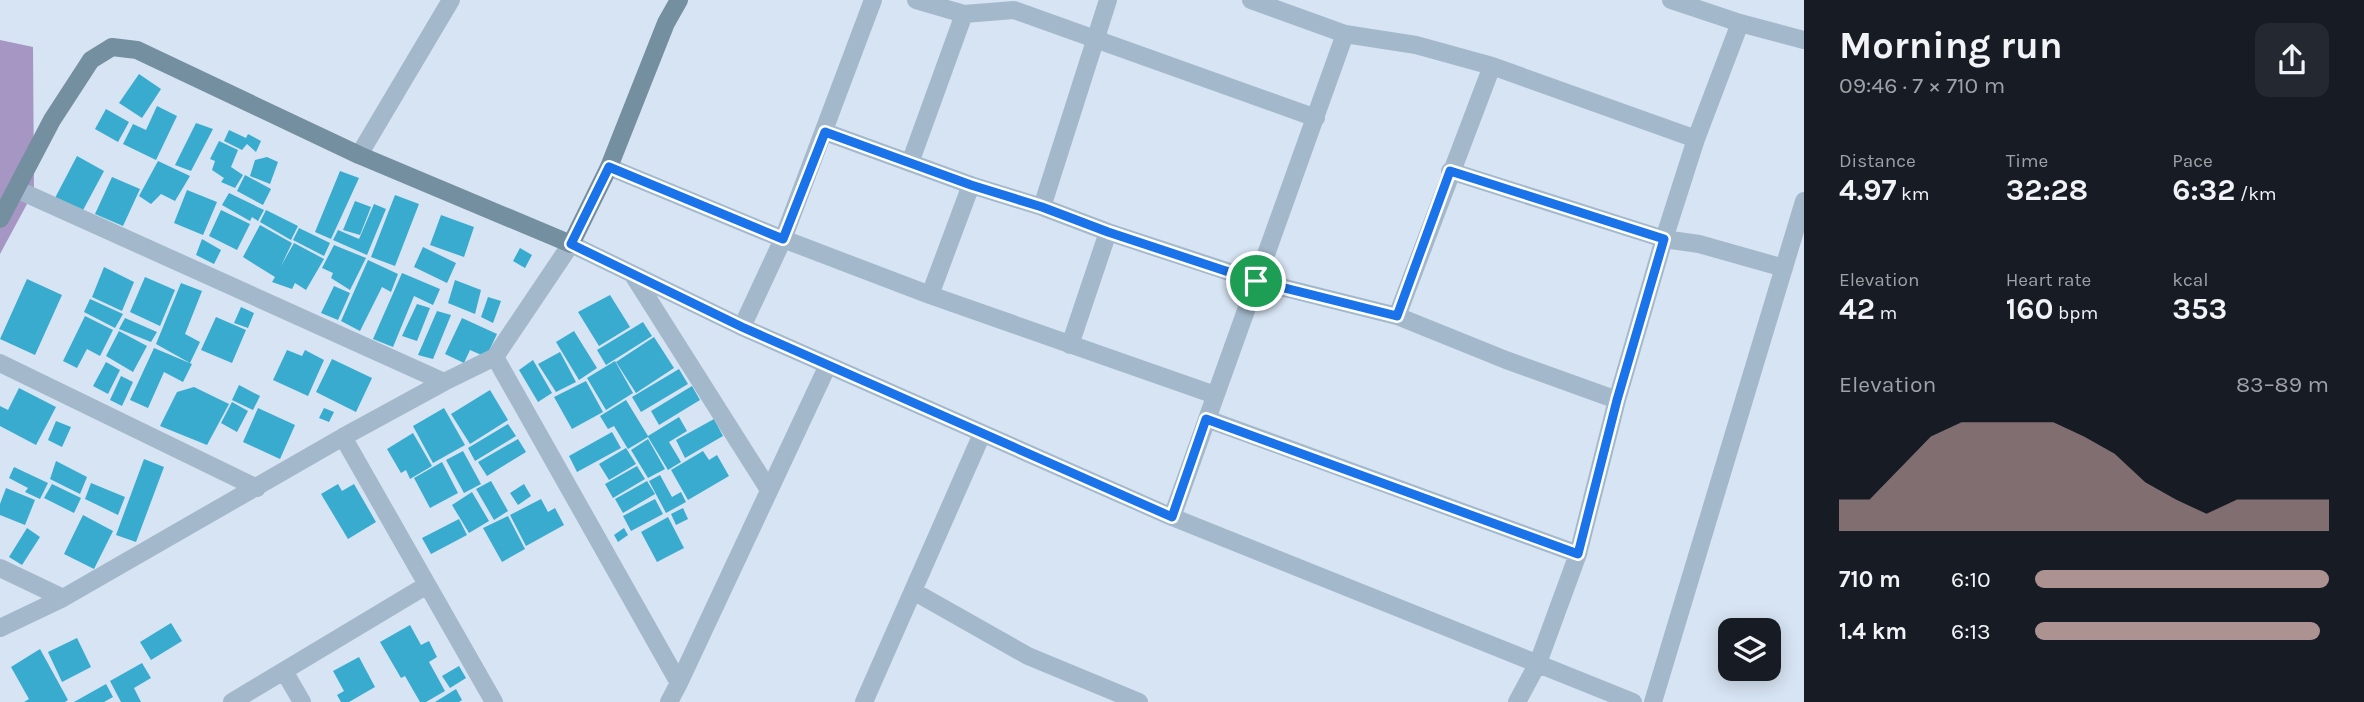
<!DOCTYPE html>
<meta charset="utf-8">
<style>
body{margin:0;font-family:Karla,sans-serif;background:#242831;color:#f1f3f6;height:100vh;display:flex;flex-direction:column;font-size:26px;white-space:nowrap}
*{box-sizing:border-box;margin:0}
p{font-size:23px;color:#9ea1a6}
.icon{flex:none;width:38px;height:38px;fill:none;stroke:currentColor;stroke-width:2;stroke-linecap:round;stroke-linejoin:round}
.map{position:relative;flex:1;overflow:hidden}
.drawer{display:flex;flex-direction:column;background:#171b24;width:560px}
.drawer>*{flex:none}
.fabs{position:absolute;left:1718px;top:618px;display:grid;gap:14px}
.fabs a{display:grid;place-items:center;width:63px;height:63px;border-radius:14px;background:#171b24;box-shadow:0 4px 18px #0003;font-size:35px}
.pin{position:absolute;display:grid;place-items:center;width:60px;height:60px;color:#fff;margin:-30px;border:4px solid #fff;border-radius:50%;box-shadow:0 2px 7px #0007}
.round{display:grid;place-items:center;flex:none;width:74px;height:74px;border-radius:14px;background:#242831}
.overview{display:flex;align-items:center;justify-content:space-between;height:119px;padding:0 35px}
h1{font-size:38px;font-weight:700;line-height:52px}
.metrics{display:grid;grid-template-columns:repeat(3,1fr);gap:10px;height:119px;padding:7px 35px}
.metrics div{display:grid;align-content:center}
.metrics b{font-size:30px;font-weight:700}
.metrics small{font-size:19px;font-weight:400}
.metrics p{font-size:19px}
.chart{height:196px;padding:14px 35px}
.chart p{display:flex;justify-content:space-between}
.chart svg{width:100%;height:126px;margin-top:7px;fill:#ad9292;opacity:.7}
ul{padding:0 35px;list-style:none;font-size:23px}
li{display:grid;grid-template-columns:112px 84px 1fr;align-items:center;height:52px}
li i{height:18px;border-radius:9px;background:#ad9292}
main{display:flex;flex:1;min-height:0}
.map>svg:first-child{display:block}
</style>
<main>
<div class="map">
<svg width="1804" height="702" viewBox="0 0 1804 702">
<rect width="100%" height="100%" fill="#d7e4f3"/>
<path fill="#a596c3" d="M 0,40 L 33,47 L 34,191 L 0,254 Z"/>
<path fill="#39abcf" d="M 139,74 L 161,89 L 142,118 L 119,103 Z
M 157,106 L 177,116 L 156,160 L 123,144 L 133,124 L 146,130 Z
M 106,109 L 129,122 L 118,142 L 95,129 Z
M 196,123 L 213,129 L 191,171 L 175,165 Z
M 229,130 L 246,138 L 248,134 L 261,141 L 256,152 L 247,144 L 242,150 L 224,141 Z
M 219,141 L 238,150 L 231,167 L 243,175 L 235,188 L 221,182 L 224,178 L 212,170 L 215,161 L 210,159 Z
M 77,156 L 104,171 L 82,212 L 55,198 Z
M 267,157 L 278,162 L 270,184 L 250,176 L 255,160 Z
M 158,161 L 190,176 L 175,201 L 161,194 L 151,204 L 139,196 Z
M 340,171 L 359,178 L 331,239 L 315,232 Z
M 245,175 L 271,189 L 263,205 L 237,191 Z
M 112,177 L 140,189 L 123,226 L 95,214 Z
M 187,190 L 217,202 L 203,235 L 174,223 Z
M 229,193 L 264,210 L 258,221 L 252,217 L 250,221 L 222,205 Z
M 395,195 L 419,204 L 395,266 L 371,257 Z
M 355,201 L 371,207 L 360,235 L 343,230 Z
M 374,204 L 386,209 L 367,255 L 333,240 L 338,230 L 359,239 Z
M 221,210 L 250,224 L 237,250 L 209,236 Z
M 266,210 L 298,226 L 291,240 L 260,222 Z
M 441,215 L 474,227 L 464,257 L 430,245 Z
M 260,225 L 292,243 L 281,266 L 294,243 L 324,259 L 306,290 L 295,283 L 292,289 L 272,282 L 275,277 L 243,257 Z
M 299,228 L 330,243 L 324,256 L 293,240 Z
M 202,239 L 221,250 L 214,264 L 196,255 Z
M 334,245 L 366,258 L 350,290 L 331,278 L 333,273 L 322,268 Z
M 423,247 L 456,263 L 447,283 L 414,267 Z
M 520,248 L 532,255 L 525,268 L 513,261 Z
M 368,260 L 398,274 L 391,292 L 382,287 L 360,331 L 341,321 Z
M 104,267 L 134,282 L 122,311 L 92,297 Z
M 402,273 L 440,289 L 433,305 L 414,296 L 393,347 L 373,339 Z
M 145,277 L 175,290 L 160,326 L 130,312 Z
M 27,279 L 62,295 L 35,355 L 0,339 Z
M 455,280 L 481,290 L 475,314 L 448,303 Z
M 181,283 L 202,291 L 185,334 L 200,342 L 190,363 L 156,344 Z
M 334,286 L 350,293 L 338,320 L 321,313 Z
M 610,295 L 630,327 L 599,346 L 578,312 Z
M 488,297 L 501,301 L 493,323 L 481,317 Z
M 90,299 L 123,314 L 115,328 L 84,312 Z
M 417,304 L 430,308 L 417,341 L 402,336 Z
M 241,307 L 254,313 L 248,328 L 234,323 Z
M 437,311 L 451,315 L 433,359 L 418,355 Z
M 85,316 L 113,330 L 100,356 L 87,349 L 77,368 L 63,361 Z
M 216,317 L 246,330 L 232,363 L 201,350 Z
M 125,318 L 157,332 L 151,342 L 119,329 Z
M 462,318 L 497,334 L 486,357 L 470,350 L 464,363 L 445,354 Z
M 643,322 L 652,336 L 606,365 L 597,350 Z
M 119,331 L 147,346 L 133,372 L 106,356 Z
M 574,331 L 597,368 L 579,380 L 556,342 Z
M 654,337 L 674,368 L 636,393 L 616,362 Z
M 154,348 L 192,364 L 183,382 L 164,372 L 148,408 L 130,400 Z
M 287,350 L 302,356 L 305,350 L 324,360 L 308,396 L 273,380 Z
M 560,352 L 576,382 L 556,392 L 538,364 Z
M 332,359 L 372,378 L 356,412 L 316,392 Z
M 533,360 L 552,393 L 538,402 L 519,370 Z
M 615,361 L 633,393 L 606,410 L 587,378 Z
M 106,362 L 120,370 L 108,394 L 93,386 Z
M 679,369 L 688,384 L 641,412 L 632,397 Z
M 121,376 L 133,382 L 122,406 L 110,400 Z
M 586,381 L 603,412 L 572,429 L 554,397 Z
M 239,385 L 260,396 L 253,410 L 232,400 Z
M 692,386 L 700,400 L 659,425 L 651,411 Z
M 194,387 L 229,404 L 207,445 L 160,426 L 177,392 Z
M 19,388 L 56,407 L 36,445 L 0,426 L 0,406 L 8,410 Z
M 490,390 L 508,420 L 470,444 L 451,414 Z
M 626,400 L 648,436 L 679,417 L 687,431 L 669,442 L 681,462 L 668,470 L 648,437 L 628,449 L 614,426 L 608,429 L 600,416 Z
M 232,402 L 248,411 L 237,432 L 221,423 Z
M 258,408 L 295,425 L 280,459 L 243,442 Z
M 324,408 L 334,412 L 329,422 L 319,418 Z
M 444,408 L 465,445 L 433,463 L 413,426 Z
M 714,419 L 723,436 L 685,458 L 676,440 Z
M 56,421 L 71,427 L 62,447 L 48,440 Z
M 508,424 L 516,436 L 475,461 L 468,448 Z
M 612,432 L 621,448 L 577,472 L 569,456 Z
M 413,433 L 432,466 L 410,479 L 406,470 L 401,473 L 387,449 Z
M 518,439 L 526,452 L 487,476 L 478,462 Z
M 648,439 L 665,469 L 648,478 L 631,450 Z
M 626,448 L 636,464 L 609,480 L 599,464 Z
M 463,451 L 481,484 L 464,493 L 446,460 Z
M 703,451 L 709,460 L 717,455 L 729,476 L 688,500 L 671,470 Z
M 144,459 L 164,467 L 136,542 L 116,535 Z
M 56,461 L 87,477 L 80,494 L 50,479 Z
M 442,462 L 458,493 L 430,508 L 414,478 Z
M 637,466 L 645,479 L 613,498 L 605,484 Z
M 14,467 L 48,483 L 40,499 L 25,492 L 28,488 L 9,478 Z
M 660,475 L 672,497 L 681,492 L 686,502 L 666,513 L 649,481 Z
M 491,481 L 508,511 L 494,520 L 476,489 Z
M 647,481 L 655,494 L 623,513 L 615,499 Z
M 91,483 L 125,497 L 118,515 L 85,499 Z
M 52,484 L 81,498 L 74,513 L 44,498 Z
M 338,484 L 342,491 L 354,484 L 376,522 L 348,539 L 321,494 Z
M 524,484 L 531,496 L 518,505 L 510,493 Z
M 6,488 L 35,500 L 25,525 L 0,515 L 0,504 Z
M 472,492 L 489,521 L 469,533 L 452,505 Z
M 541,499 L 548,512 L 555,508 L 564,525 L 526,546 L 510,515 Z
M 655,499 L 663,514 L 631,531 L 623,516 Z
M 683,508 L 688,519 L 676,525 L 671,514 Z
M 83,515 L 113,531 L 94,569 L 64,554 Z
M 508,516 L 525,549 L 502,562 L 483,528 Z
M 668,517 L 684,548 L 657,562 L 641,532 Z
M 459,519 L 467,535 L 431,554 L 422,538 Z
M 27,528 L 40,537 L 22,565 L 9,557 Z
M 624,528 L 628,535 L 618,542 L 614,535 Z
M 171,623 L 182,641 L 151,660 L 140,642 Z
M 410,625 L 421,645 L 429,641 L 437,657 L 429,662 L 445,691 L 426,702 L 420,702 L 405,676 L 401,678 L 380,642 Z
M 77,638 L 91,667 L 62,682 L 48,652 Z
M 40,649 L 68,700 L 65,702 L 24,702 L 29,699 L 11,667 Z
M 359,657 L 375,687 L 349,702 L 341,702 L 337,695 L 344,691 L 333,671 Z
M 142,663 L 151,678 L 134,688 L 141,702 L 121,702 L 110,681 Z
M 459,666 L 466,678 L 450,688 L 442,676 Z
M 106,684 L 113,697 L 104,702 L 74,702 Z
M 456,689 L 462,700 L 459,702 L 435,702 Z"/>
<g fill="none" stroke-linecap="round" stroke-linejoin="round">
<path stroke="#a3b9cb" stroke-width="18" d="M 916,0 L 964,14 L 1014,10 L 1316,118
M 1251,0 L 1345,34 L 1416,45 L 1492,66 L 1696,139
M 1671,0 L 1740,23 L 1804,40
M 825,132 L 971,185 L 1042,207 L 1108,232 L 1257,281 L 1397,316 L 1506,360 L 1617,400
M 359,155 L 451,0
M 910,163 L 964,14
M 609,167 L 783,239 L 930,295 L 1215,395
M 1450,171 L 1664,239 L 1699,244 L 1784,268
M 16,189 L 444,382
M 1042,207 L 1108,0
M 633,275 L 769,490
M 930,295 L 971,185
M 1397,316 L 1492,66
M 742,327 L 783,239 L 873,0
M 1070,345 L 1108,232
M 495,357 L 679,683
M 0,363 L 257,488
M 1207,419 L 1578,554
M 343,437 L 494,702
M 1172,517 L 1345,34
M 0,568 L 63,598
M 913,591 L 1028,656 L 1139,702
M 0,628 L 63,598 L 343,437 L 444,382 L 495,357 L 571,244 L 742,327 L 1172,517 L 1633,702
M 284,671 L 302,702
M 232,702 L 427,585
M 669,702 L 679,683 L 828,365
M 864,702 L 982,434
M 1517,702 L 1538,663 L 1578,554 L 1617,400 L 1664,239 L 1696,139 L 1740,23
M 1653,702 L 1804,201"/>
<path stroke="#748f9f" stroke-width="18" d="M 0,219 L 52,120 L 91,60 L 112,47 L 137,50 L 359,155 L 571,244 L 609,167 L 666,23 L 679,0"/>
</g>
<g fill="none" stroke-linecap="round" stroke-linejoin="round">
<defs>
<path id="route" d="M 825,132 L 971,185 L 1042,207 L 1108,232 L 1256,281 L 1397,316 L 1450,171 L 1664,239 L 1617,400 L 1578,554 L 1206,419 L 1172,517 L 742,327 L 571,244 L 609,167 L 783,239 Z"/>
</defs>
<use href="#route" stroke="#fff" stroke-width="14"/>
<use href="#route" stroke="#1a73e8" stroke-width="9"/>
</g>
</svg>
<div class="fabs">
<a><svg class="icon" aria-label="layers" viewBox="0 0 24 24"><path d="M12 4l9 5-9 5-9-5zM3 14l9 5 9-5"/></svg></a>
</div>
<div class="pin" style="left:1256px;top:281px;background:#1e9e55"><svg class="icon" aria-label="arrive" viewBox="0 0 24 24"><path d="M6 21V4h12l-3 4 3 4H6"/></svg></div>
</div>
<section class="drawer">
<div class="overview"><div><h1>Morning run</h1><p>09:46 · 7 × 710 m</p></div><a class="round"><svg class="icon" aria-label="share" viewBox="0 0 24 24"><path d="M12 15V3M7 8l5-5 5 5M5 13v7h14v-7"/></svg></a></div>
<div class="metrics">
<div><p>Distance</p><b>4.97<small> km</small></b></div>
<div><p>Time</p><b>32:28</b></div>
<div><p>Pace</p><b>6:32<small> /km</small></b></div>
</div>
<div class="metrics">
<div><p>Elevation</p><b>42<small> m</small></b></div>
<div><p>Heart rate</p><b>160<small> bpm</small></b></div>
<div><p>kcal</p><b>353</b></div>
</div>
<div class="chart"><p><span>Elevation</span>83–89 m</p>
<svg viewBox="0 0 160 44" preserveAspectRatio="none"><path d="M0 44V33L10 33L20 22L30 11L40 6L50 6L60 6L70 6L80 11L90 17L100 27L110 33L120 38L130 33L140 33L150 33L160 33V44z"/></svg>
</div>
<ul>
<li><b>710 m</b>6:10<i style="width:100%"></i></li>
<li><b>1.4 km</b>6:13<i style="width:97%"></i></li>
</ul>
</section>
</main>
